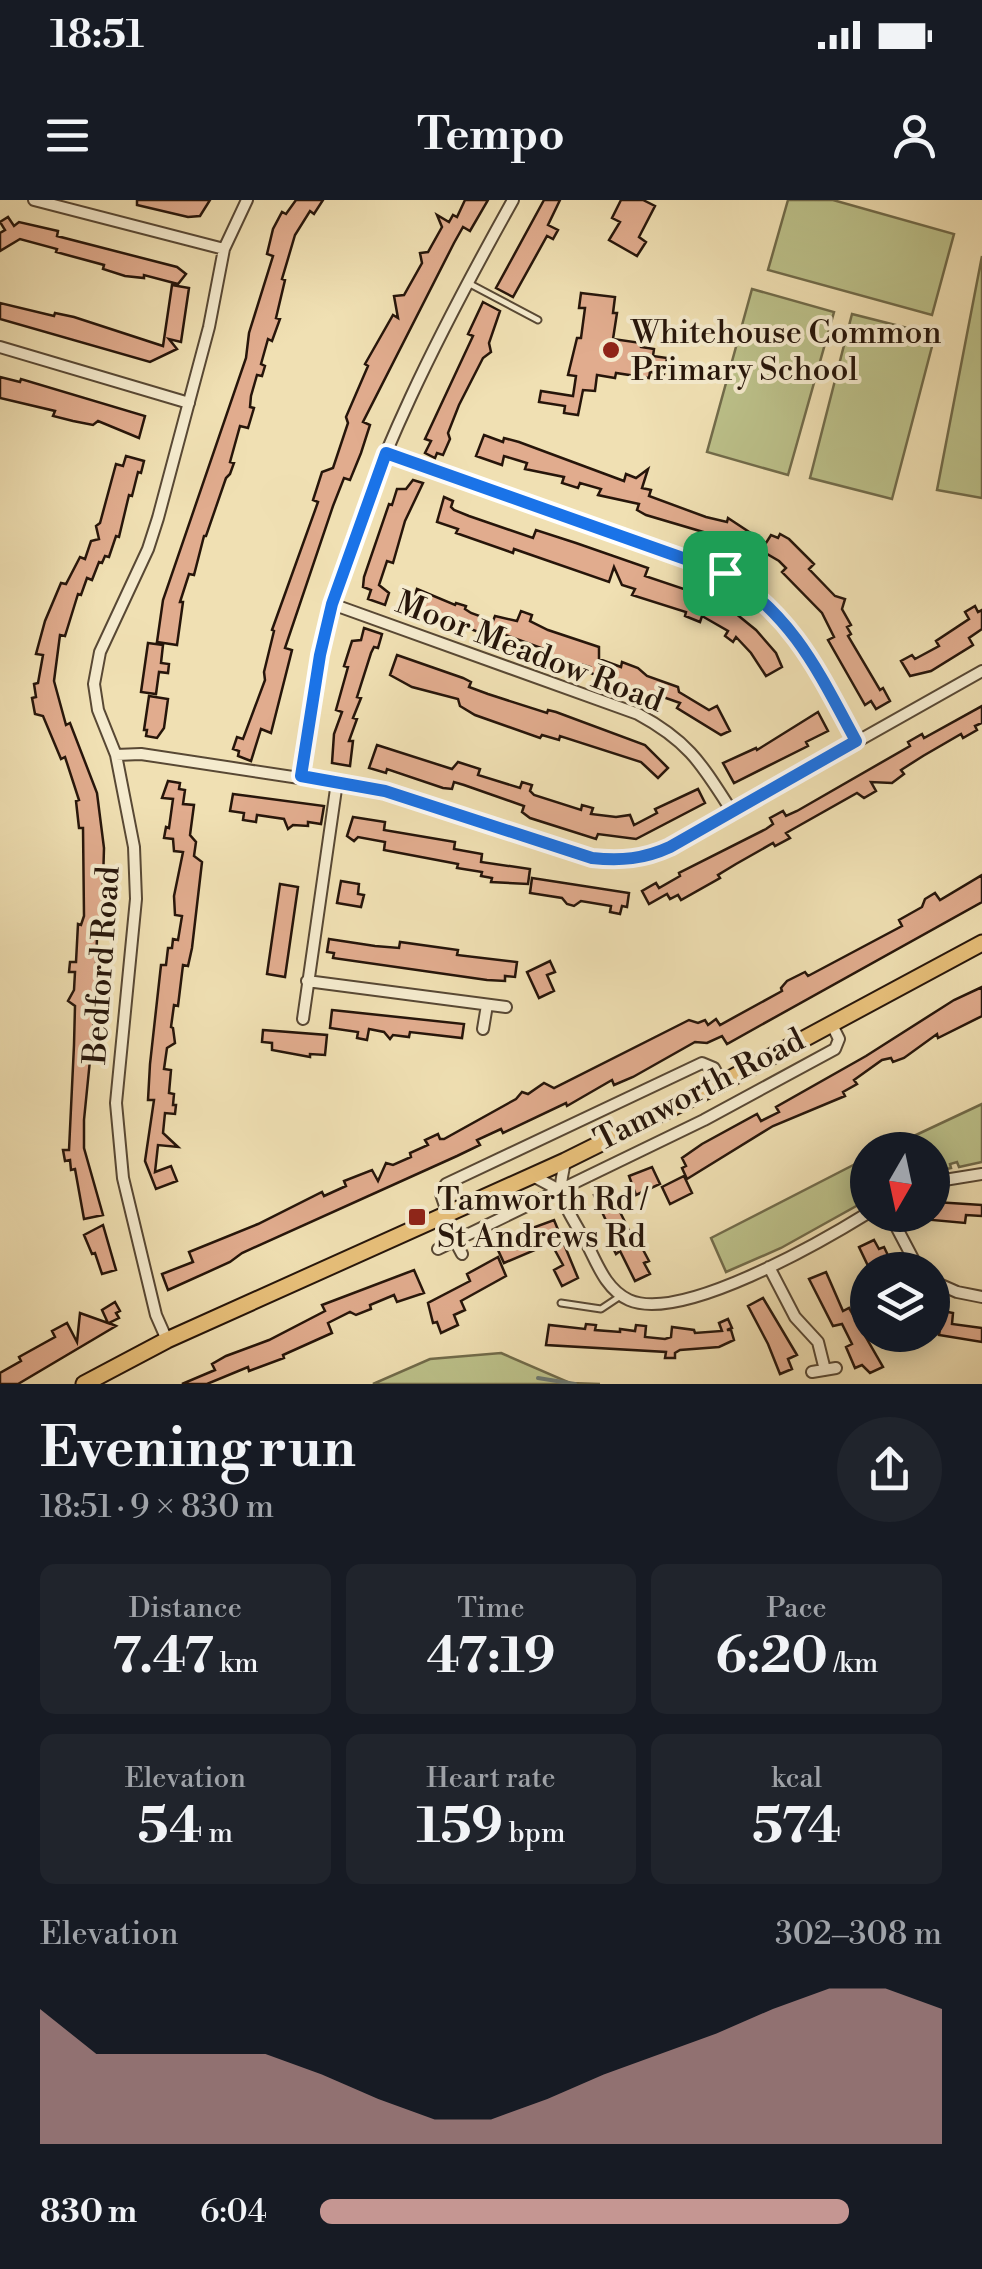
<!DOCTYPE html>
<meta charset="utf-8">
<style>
body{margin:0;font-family:"Libre Bodoni",serif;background:#20242c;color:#f1f3f6;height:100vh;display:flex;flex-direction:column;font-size:38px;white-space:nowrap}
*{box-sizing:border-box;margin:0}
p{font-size:32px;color:#9ea1a6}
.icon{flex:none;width:55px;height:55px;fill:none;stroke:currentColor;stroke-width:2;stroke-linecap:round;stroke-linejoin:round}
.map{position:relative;height:1184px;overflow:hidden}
.panel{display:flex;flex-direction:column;background:#171b24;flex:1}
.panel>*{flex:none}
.needle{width:65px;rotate:189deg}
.tools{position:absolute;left:850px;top:932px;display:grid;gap:20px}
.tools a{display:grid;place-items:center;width:100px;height:100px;border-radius:50%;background:#171b24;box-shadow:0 5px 25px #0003;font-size:50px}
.pin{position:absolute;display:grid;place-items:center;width:85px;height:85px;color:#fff;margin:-42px;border-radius:20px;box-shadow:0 5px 15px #0006}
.round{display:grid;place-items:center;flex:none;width:105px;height:105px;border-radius:52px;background:#20242c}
.headline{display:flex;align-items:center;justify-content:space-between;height:170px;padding:0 40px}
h1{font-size:55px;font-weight:700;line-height:75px}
.figures{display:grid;grid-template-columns:repeat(3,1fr);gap:15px;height:170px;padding:10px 40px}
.figures div{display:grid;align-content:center;border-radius:15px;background:#20242c;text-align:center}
.figures b{font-size:50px;font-weight:700}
.figures small{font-size:28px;font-weight:400}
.figures p{font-size:28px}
.chart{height:280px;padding:20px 40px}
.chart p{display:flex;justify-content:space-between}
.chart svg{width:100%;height:180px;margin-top:10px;fill:#c59692;opacity:.7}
ul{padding:0 40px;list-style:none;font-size:32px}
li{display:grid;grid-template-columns:160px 120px 1fr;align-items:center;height:75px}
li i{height:25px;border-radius:12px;background:#c59692}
.status{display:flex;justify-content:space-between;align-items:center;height:70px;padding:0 50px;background:#171b24;direction:ltr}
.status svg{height:28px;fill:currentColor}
header{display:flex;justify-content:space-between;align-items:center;height:130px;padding:0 40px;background:#171b24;font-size:45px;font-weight:700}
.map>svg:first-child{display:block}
</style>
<div class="status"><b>18:51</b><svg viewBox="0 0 49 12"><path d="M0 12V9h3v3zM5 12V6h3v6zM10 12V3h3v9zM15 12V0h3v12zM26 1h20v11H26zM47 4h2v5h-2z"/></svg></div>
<header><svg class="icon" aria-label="menu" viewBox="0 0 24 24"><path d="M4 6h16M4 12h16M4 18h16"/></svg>Tempo<svg class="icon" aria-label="person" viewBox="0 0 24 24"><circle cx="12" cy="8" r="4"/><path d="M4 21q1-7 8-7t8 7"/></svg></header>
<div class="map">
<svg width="982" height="1184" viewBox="0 0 982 1184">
<rect width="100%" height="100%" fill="#f0e0b3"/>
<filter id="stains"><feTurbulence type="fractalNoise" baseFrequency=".002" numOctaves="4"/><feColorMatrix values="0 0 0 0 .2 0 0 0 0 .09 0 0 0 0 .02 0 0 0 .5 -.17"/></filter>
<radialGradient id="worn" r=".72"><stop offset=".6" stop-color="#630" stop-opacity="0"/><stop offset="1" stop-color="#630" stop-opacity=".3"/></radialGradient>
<path fill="#bcc18a" stroke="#716b4a" stroke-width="2.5" d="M 788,0 L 833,0 L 954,34 L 932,115 L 768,70 Z
M 982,56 L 982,298 L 937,290 Z
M 752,89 L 834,112 L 788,275 L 707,252 Z
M 852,114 L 935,135 L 892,299 L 810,278 Z
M 982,904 L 982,962 L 959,967 L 957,962 L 950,964 L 951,968 L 933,972 L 932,950 L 884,950 Z
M 867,958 L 867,1000 L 781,1048 L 726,1072 L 711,1038 Z
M 501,1153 L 570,1183 L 600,1184 L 373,1184 L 430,1159 Z"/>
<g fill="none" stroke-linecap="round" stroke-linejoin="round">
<path stroke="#6e7971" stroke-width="4" d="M 538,1178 L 575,1184"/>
</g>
<path fill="#e1ac8e" stroke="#26150a" stroke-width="2.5" d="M 137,0 L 210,0 L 200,16 L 188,17 L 137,5 Z
M 296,0 L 323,0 L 314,14 L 310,11 L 295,35 L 282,79 L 285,80 L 276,118 L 280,119 L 272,141 L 268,139 L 261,164 L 265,166 L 262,176 L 257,175 L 251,196 L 250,207 L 254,208 L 248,228 L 240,226 L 230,262 L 234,263 L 230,274 L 226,278 L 206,336 L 204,336 L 194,375 L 189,374 L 180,402 L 183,402 L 177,445 L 157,442 L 163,400 L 246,158 L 249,133 L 273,56 L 267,54 L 273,29 L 282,12 L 286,14 Z
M 465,0 L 488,0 L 470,31 L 463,27 L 454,43 L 363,222 L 370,225 L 361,253 L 350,280 L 344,278 L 333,306 L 285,448 L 292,450 L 271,533 L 261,529 L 251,561 L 238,556 L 239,551 L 233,549 L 237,537 L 243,539 L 265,480 L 264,472 L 274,431 L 272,430 L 318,302 L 313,300 L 322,272 L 333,268 L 348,223 L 346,217 L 368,166 L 365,164 L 393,115 L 398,118 L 394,96 L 404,95 L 422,63 L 420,53 L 428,52 L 442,27 L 437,15 L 449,22 L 453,15 L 457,17 Z
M 544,0 L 560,0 L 548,25 L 558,30 L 553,39 L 547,36 L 513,97 L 496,88 Z
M 621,0 L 643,0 L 655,6 L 639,37 L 646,42 L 637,56 L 609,40 L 620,22 L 612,18 Z
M 8,17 L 14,26 L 19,22 L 58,31 L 57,36 L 177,67 L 186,74 L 178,84 L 144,75 L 144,78 L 125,76 L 103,69 L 104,65 L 56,52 L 57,49 L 20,39 L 0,51 L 0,33 L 5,30 L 0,22 Z
M 172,85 L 189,88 L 181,142 L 169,139 L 177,149 L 150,162 L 0,119 L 0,103 L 54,116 L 55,113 L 74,117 L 163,146 Z
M 581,93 L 615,97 L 613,113 L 617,113 L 613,139 L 641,143 L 641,147 L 654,149 L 653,156 L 667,158 L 664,174 L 650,172 L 649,178 L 616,173 L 615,178 L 597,175 L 595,191 L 583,190 L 578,215 L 564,213 L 565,206 L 539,202 L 541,191 L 573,196 L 576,176 L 568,175 L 577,138 L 581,138 L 585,108 L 579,108 Z
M 483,102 L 500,111 L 489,143 L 491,152 L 483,158 L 459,205 L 448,233 L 450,239 L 443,255 L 437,253 L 435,258 L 425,253 L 431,241 L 425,239 L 473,136 L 468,134 Z
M 0,177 L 20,182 L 21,179 L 145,216 L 139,238 L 98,221 L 93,225 L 73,221 L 53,216 L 55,211 L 0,198 Z
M 484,235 L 503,242 L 504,238 L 519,242 L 624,281 L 626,274 L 636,278 L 648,269 L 642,288 L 651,290 L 649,296 L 706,317 L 727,322 L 728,318 L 766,343 L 771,335 L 778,338 L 780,334 L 789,339 L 814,364 L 809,369 L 835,396 L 845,399 L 842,409 L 851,425 L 847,427 L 851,434 L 848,436 L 880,490 L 883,488 L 890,501 L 876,509 L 871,501 L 865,505 L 828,440 L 834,437 L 822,413 L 782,372 L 786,368 L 779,361 L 767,354 L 764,359 L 737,342 L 646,315 L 637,310 L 639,304 L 598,295 L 601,289 L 580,283 L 578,288 L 562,283 L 564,277 L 525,269 L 527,263 L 517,260 L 504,256 L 502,265 L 476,256 Z
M 126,256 L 144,261 L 141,273 L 138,272 L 132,296 L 129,295 L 119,337 L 116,336 L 109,357 L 105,356 L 102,363 L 99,362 L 92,380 L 87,378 L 81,395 L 78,394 L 65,436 L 60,435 L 54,481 L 66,525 L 70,523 L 97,593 L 104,648 L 102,715 L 97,738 L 94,820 L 84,920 L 84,948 L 103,1015 L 84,1019 L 75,969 L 71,970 L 70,960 L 65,961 L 63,950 L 69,950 L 74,845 L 75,806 L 68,801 L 74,790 L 75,772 L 69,772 L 70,762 L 76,762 L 78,724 L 81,725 L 84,716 L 83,628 L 79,628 L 76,601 L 79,600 L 65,557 L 61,559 L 43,516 L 35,514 L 32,498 L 36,497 L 34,484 L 38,483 L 43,455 L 36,454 L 45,421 L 61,383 L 66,384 L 80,357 L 85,359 L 91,341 L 99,339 L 96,326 L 100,323 L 116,264 L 123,266 Z
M 413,280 L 423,283 L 405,321 L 393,363 L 387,361 L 379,385 L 389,393 L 385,405 L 368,399 L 371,390 L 363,387 L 364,377 L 389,304 L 392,305 L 397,289 L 406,289 Z
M 444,297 L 453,301 L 451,307 L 454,310 L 469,316 L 533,338 L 536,330 L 576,343 L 648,368 L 645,376 L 699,394 L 721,410 L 724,404 L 756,430 L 776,453 L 782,467 L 766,476 L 751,453 L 736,437 L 733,442 L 725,436 L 728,431 L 702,416 L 700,422 L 685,416 L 686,412 L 632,395 L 635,389 L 622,385 L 614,367 L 609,382 L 514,349 L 513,353 L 456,333 L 458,329 L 437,322 Z
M 417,389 L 455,405 L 456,403 L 466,406 L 465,409 L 471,413 L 493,421 L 495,416 L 517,421 L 521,411 L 532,415 L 530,421 L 548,430 L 599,447 L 599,459 L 621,467 L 622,462 L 638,468 L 647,476 L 678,487 L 679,492 L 709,510 L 717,506 L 730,531 L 721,535 L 677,508 L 680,503 L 652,493 L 651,496 L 588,472 L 590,467 L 543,453 L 544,449 L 495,431 L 492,437 L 411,407 Z
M 975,406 L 978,412 L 982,410 L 982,429 L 969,438 L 973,445 L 931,471 L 910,476 L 901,461 L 912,455 L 915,459 L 939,446 L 936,441 L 969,419 L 965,412 Z
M 364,428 L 382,434 L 378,448 L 374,447 L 371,453 L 357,497 L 361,498 L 353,518 L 357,519 L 349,541 L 353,541 L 350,566 L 332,563 L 334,534 L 342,512 L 336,510 L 348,467 L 344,466 L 352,441 L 361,440 Z
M 148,443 L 163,445 L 161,463 L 169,464 L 168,473 L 159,472 L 156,494 L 141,492 Z
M 397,455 L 463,478 L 471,482 L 469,487 L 488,494 L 547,513 L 548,510 L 556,512 L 645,545 L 668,568 L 658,578 L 641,562 L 560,536 L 559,540 L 542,535 L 540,538 L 475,515 L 460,506 L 458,499 L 412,487 L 390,475 Z
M 149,496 L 168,499 L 164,528 L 157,538 L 146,536 L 147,530 L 144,530 Z
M 982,506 L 982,523 L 975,526 L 977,530 L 963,538 L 961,534 L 923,556 L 901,570 L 904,574 L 892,583 L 871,582 L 876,591 L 864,598 L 857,593 L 786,633 L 790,638 L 775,646 L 773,643 L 736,664 L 718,675 L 720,678 L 681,700 L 678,695 L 670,699 L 667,694 L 649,704 L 642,691 L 656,683 L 659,688 L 680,676 L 679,673 L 766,629 L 773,624 L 770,618 L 783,611 L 786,616 L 797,611 L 910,546 L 908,542 L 922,534 L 924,538 Z
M 818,512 L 828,531 L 806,542 L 808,546 L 734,583 L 723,563 L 756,548 L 757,550 Z
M 377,545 L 452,569 L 458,562 L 480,569 L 478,575 L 520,588 L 522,582 L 532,585 L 530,591 L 534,595 L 581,610 L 582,605 L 593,608 L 591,614 L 616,617 L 630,615 L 634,625 L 657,613 L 655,609 L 698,589 L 705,603 L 636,639 L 598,634 L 596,639 L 530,618 L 522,612 L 524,606 L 464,585 L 454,582 L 452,589 L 443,588 L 387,569 L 386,573 L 369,568 Z
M 168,581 L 180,583 L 179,589 L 185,590 L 183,604 L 194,605 L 190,635 L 196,642 L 194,656 L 202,662 L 192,748 L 188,766 L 183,765 L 178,806 L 174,805 L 171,827 L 173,828 L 175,843 L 167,848 L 164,869 L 171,870 L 169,893 L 174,894 L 173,905 L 176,905 L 175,914 L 165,913 L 163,933 L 178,947 L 158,945 L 155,972 L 171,966 L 177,981 L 156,989 L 145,961 L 154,900 L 148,900 L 150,864 L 161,765 L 166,765 L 168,748 L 172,748 L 173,739 L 178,740 L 182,716 L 175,715 L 174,696 L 183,652 L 174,651 L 173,639 L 164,638 L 166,627 L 169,628 L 173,599 L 162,598 Z
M 233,594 L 324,606 L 321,624 L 308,622 L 308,626 L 293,625 L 288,629 L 284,619 L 257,615 L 256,622 L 243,620 L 244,613 L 230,611 Z
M 353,617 L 385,622 L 384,630 L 455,642 L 454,649 L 482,654 L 481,662 L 530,669 L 528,684 L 491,682 L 492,678 L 481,676 L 482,672 L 457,668 L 458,664 L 384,650 L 385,642 L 358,637 L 354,641 L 347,636 Z
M 982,675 L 982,702 L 727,844 L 722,836 L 707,843 L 695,842 L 633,877 L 614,885 L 612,880 L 567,906 L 566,903 L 503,933 L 501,929 L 477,940 L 480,945 L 457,956 L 242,1053 L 230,1062 L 168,1090 L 162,1074 L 193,1062 L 189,1052 L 258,1024 L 322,992 L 324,996 L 346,986 L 344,981 L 372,970 L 378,981 L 386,963 L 393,965 L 411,957 L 410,953 L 428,945 L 425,940 L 438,934 L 440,939 L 444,939 L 516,899 L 522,892 L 528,894 L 544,883 L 554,888 L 689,820 L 698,823 L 705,820 L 708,825 L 716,819 L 720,825 L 782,791 L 781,788 L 787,781 L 805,772 L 808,776 L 902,726 L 899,720 L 922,707 L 925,699 L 935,693 L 940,700 Z
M 532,678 L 629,693 L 627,707 L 622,706 L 620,714 L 610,712 L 611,706 L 581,701 L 574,706 L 567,704 L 562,698 L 530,693 Z
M 341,681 L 359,684 L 358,694 L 364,695 L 361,707 L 337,703 Z
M 280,684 L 298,687 L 285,777 L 267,774 Z
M 329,739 L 375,746 L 399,748 L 400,742 L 458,750 L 457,755 L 517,762 L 515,777 L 505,776 L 505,781 L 487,780 L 333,758 L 334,753 L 327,752 Z
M 550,761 L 555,772 L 547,775 L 554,791 L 539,798 L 527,772 Z
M 982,787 L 982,816 L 938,838 L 937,834 L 904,858 L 893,862 L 891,858 L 882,860 L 854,880 L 857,884 L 843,892 L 845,896 L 773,926 L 687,979 L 682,968 L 686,966 L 682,958 L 702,944 L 757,914 L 761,921 L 779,912 L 776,907 L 866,856 L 954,800 Z
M 332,810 L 464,824 L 462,838 L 410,832 L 409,837 L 393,835 L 390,839 L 384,832 L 369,829 L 367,840 L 357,838 L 358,832 L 330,828 Z
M 263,830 L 327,835 L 325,855 L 310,854 L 310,857 L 272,850 L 272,843 L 262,842 Z
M 652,967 L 660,984 L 636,995 L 629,976 Z
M 684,976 L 692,993 L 670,1004 L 662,987 Z
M 608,988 L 637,1046 L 640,1044 L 649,1061 L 644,1063 L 650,1074 L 635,1081 L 620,1051 L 616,1054 L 611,1044 L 607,1031 L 610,1029 L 594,995 Z
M 935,1002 L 982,1005 L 982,1016 L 966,1015 L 965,1023 L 932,1020 Z
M 554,1020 L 578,1078 L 562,1086 L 554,1070 L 563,1065 L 551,1043 L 504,1063 L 498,1050 L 530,1035 L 527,1030 Z
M 103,1025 L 116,1070 L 102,1074 L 95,1053 L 92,1054 L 84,1035 Z
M 874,1040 L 879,1049 L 884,1047 L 895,1070 L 870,1070 L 859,1047 Z
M 498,1057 L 506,1076 L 461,1101 L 465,1110 L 454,1115 L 458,1125 L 441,1133 L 437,1122 L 433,1123 L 428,1103 L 470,1081 L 467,1074 Z
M 414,1070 L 424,1093 L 397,1102 L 394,1095 L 370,1105 L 371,1109 L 356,1115 L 350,1112 L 328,1123 L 332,1133 L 283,1155 L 284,1158 L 249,1171 L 248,1167 L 207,1184 L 182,1184 L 215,1170 L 212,1164 L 226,1156 L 269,1140 L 325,1111 L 322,1105 Z
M 826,1072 L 843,1111 L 849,1108 L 883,1167 L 870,1173 L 862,1165 L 855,1168 L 846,1147 L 852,1144 L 842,1124 L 833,1126 L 809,1079 Z
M 763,1098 L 797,1155 L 788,1159 L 792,1169 L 780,1174 L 768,1144 L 748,1106 Z
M 115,1102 L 120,1111 L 116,1113 L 119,1118 L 109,1123 L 116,1126 L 18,1184 L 0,1184 L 0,1173 L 21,1161 L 19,1157 L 55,1137 L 52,1131 L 67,1123 L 77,1142 L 80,1113 L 108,1123 L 102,1110 Z
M 943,1111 L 953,1113 L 952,1124 L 982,1128 L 982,1142 L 939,1135 Z
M 728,1119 L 732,1128 L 727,1130 L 731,1130 L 734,1140 L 719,1147 L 680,1150 L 675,1153 L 675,1158 L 665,1158 L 666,1152 L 546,1145 L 549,1125 L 585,1129 L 586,1124 L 596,1125 L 595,1130 L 620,1132 L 620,1129 L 635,1131 L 636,1125 L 646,1126 L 645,1137 L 665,1139 L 671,1137 L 672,1127 L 694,1130 L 695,1133 L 722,1131 L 719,1123 Z"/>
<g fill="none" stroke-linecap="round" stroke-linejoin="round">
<defs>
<path id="service" d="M 470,84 L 538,120
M 561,1103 L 601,1109 L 619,1097"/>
<path id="minor" d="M 34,0 L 224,49
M 0,147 L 189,203
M 385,253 L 725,373 C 796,419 817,469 856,541
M 332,404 L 638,514 C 690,542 702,565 733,613
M 116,555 L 141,554 L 385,591 L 592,658 C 621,661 644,659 670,647 L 982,471
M 301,577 C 310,519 316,460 332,404 C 373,261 441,129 513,0
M 307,781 L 506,807
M 303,819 L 337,582
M 483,829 L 487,805
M 565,961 C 564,969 560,982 561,991 C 564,1009 580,1030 588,1046 C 598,1066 607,1090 629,1100 C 681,1123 821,1042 868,1013
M 533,976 L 561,991
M 932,982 L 982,974
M 448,1015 L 441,994 L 446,984 L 702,863 L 714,868 L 722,883
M 890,1015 L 919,1070
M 455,1041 L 462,1054
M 438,1049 L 704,920 L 835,849 L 839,839 L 832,825
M 769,1067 L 795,1117 L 818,1142 L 825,1170
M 932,1081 L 957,1092 L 982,1097
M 167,1140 L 156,1115 L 123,978 L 116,903 L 136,699 L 134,647 L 116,555 L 98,510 L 94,484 L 100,452 L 148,349 L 158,318 L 209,127 L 224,49 L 247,0
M 812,1172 L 836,1168"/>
<path id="primary" d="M 84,1184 L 167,1140 L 565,961 L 722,883 L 982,743"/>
</defs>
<use href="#service" stroke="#584834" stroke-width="9"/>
<use href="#minor" stroke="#584834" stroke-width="14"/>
<use href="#primary" stroke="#26150a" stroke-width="19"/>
<use href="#service" stroke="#f5ebce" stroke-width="5"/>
<use href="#minor" stroke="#f5ebce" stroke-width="10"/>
<use href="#primary" stroke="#e8c07a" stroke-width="15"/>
</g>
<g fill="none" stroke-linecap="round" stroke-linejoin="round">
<defs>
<path id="route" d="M 386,253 L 725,373 C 794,417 818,471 856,541 L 670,647 C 644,659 621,661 592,658 L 385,591 L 301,576 L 320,455 L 332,404 Z"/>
</defs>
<use href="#route" stroke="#fff" stroke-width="20"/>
<use href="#route" stroke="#1a73e8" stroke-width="12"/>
</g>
<g fill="#8f2418" stroke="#f5ebce" stroke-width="4">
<circle cx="611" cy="150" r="10"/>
<rect x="407" y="1007" width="20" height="20" rx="5"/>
</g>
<g text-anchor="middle" stroke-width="8" stroke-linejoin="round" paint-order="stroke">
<g font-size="32" fill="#26150a" stroke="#f5ebce" text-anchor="start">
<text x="631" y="143">Whitehouse Common<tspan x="631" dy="37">Primary School</tspan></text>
<text x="437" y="1010">Tamworth Rd /<tspan x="437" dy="37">St Andrews Rd</tspan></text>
</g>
<g font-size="32" fill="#26150a" stroke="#f5ebce">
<text transform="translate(530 451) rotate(21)" y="11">Moor Meadow Road</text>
<text transform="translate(101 765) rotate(-86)" y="11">Bedford Road</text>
<text transform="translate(699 889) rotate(-27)" y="11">Tamworth Road</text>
</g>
</g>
<rect width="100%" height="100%" filter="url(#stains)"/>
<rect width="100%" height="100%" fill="url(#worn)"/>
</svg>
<div class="tools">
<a><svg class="needle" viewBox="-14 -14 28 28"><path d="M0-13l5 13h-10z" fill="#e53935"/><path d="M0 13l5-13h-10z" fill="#9ea1a6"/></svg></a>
<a><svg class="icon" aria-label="layers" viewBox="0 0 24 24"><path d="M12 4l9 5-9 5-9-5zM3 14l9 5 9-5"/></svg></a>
</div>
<div class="pin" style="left:725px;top:373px;background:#1e9e55"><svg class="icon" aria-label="arrive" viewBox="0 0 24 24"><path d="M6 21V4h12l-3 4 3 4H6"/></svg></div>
</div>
<section class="panel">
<div class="headline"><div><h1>Evening run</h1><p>18:51 · 9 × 830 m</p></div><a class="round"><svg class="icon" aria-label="share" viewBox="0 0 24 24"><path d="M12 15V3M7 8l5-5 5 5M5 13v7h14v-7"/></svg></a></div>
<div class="figures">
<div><p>Distance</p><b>7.47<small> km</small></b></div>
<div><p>Time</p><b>47:19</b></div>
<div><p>Pace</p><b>6:20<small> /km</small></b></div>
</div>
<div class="figures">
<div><p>Elevation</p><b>54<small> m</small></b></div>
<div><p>Heart rate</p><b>159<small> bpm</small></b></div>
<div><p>kcal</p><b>574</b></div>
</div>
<div class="chart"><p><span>Elevation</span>302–308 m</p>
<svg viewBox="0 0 160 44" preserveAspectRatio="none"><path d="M0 44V11L10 22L20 22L30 22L40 22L50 27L60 33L70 38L80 38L90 33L100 27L110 22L120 17L130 11L140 6L150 6L160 11V44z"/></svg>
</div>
<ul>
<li><b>830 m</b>6:04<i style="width:85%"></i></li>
</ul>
</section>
